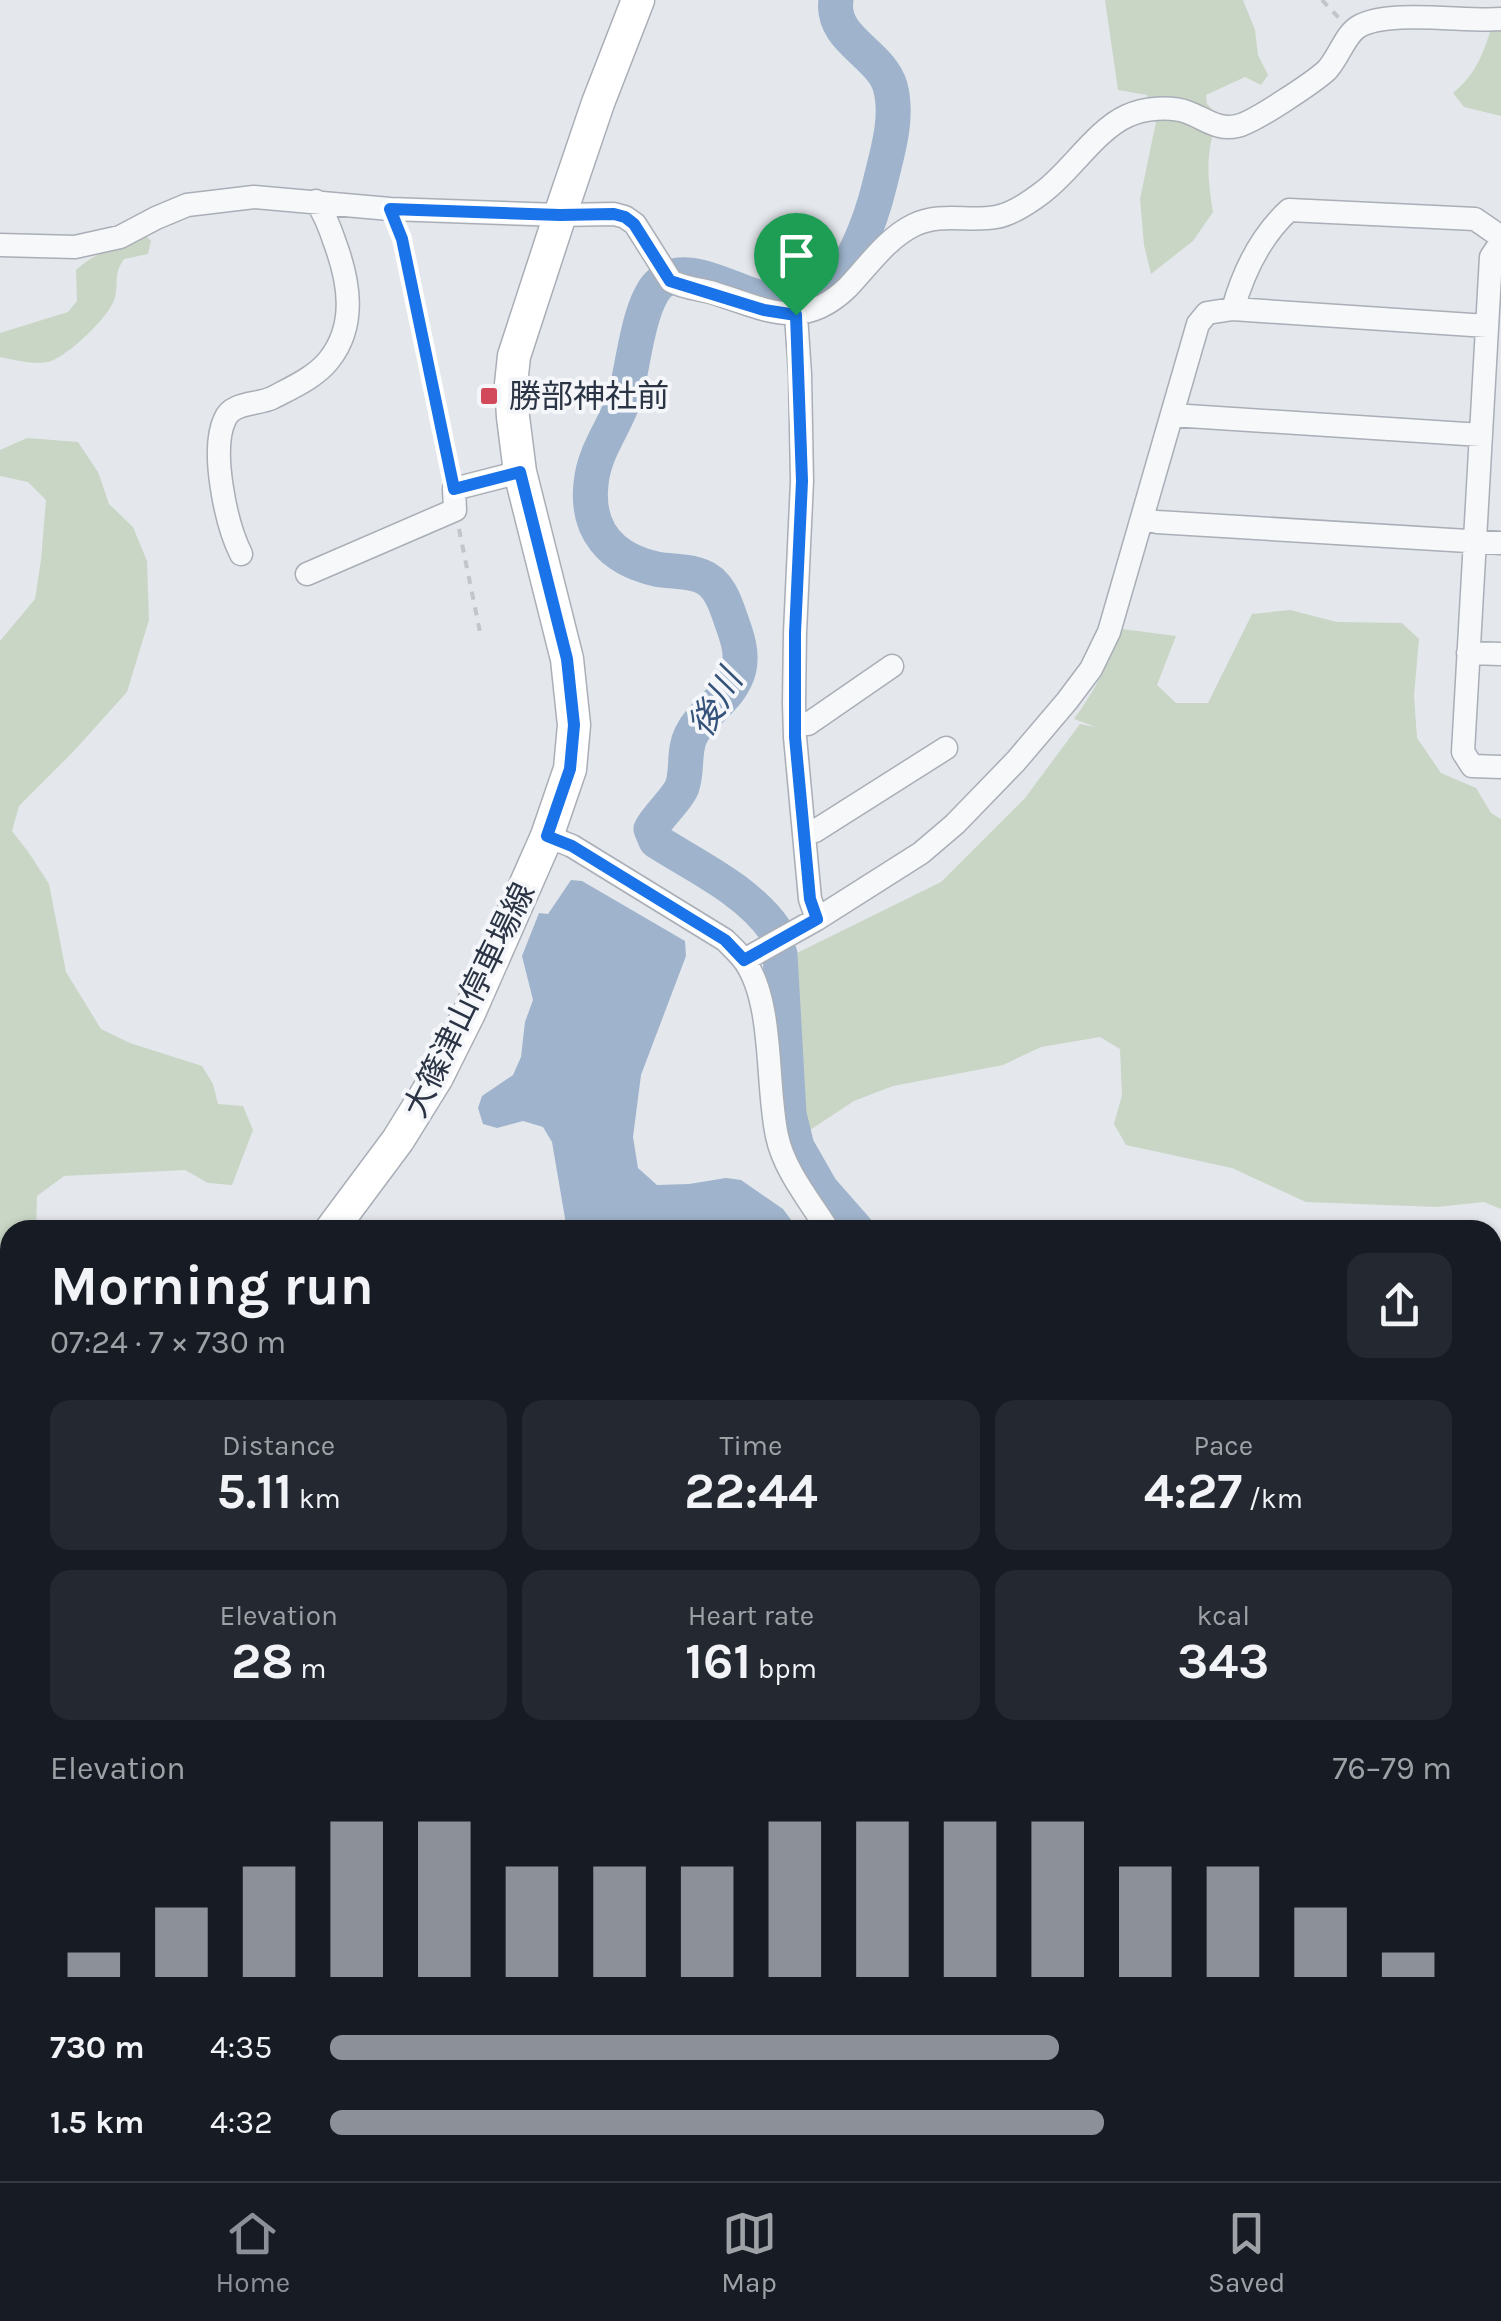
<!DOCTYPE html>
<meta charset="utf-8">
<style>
body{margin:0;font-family:Karla,"Noto Sans JP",sans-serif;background:#242831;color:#f1f3f6;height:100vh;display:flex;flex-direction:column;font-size:38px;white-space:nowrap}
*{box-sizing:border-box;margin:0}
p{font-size:32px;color:#9ea1a6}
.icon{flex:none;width:55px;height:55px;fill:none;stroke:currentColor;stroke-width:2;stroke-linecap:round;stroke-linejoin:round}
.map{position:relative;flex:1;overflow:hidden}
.sheet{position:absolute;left:0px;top:1220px;width:1502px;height:962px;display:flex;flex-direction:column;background:#171b24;border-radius:30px 30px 0 0;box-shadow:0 2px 8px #0004}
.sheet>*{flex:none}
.pin{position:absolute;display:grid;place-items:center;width:85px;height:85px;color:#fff;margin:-102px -42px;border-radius:50% 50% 50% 0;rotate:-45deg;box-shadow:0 0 10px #0007}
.pin .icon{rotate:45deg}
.round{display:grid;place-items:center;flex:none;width:105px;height:105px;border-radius:20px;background:#242831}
.summary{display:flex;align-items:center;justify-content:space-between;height:170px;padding:0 50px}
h1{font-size:55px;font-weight:700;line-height:75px}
.stats{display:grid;grid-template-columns:repeat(3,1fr);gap:15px;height:170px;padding:10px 50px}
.stats div{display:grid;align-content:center;border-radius:20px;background:#242831;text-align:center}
.stats b{font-size:50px;font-weight:700}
.stats small{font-size:28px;font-weight:400}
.stats p{font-size:28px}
.chart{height:280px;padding:20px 50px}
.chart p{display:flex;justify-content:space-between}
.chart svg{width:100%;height:180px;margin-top:10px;stroke:#8c9099;stroke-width:6}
ul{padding:0 50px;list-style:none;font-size:32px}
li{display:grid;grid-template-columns:160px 120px 1fr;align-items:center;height:75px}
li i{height:25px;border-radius:12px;background:#8c9099}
.tabs{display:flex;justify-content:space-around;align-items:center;height:140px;border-top:2px solid #363941;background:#171b24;font-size:28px;color:#9ea1a6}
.tabs a{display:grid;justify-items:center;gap:5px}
.tabs .active{color:#8c9099}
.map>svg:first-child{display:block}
</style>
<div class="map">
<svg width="1501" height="2181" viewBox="0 0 1501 2181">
<rect width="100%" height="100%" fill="#e4e7ec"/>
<path fill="#c9d6c5" d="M 1105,0 L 1243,0 L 1255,30 L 1258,55 L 1268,75 L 1261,85 L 1245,77 L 1206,95 L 1207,104 L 1219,116 C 1205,151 1207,176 1213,212 L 1193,241 L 1151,274 L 1144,245 L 1140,199 L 1156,122 L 1147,95 L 1118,90 Z
M 1501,29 L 1501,116 L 1464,107 L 1453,93 C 1474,76 1482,57 1490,32 Z
M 143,233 L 151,241 L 148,254 L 124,259 C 113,275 119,280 115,297 C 111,316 66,358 48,362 C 32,365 16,360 0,357 L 0,333 L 68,312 L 77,301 L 76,270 C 94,253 121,245 143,233 Z
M 27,438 L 78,442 L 98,472 L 109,504 L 133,527 L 147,561 L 149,620 L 127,692 L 73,752 L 19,806 L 12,831 L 29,853 L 49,884 L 66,972 L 101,1029 L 130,1043 L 202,1066 L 213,1084 L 218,1104 L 243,1106 L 253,1130 L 232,1185 L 208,1183 L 185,1170 L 64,1176 L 37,1196 L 36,1230 L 10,1230 L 10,1281 L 0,1294 L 0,641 L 35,599 L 41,560 L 46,500 L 28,482 L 0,476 L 0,450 Z
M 1290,610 L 1337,622 L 1402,623 L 1419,639 L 1414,696 L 1417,738 L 1441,773 L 1476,788 L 1491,813 L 1501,819 L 1501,1209 L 1484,1202 L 1437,1207 L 1306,1202 L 1232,1168 L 1126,1145 L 1114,1124 L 1122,1095 L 1120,1049 L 1100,1037 L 1041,1047 L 1003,1065 L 893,1086 L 854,1101 L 807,1132 L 795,1115 L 791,1060 L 789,975 L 797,953 L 941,882 L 1025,798 L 1080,724 L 1096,727 L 1074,719 C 1095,690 1110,662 1122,629 L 1176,636 L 1157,685 L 1176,703 L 1208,703 L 1252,614 Z
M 1492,1309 L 1501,1323 L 1501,1458 L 1493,1438 Z
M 1501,2144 L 1501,2181 L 1378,2181 L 1373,2173 L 1492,2172 L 1493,2145 Z"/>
<path fill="#9fb4cc" d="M 571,880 L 582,881 L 685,941 L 686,956 L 641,1075 L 633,1137 L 638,1168 L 657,1185 L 689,1184 L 726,1178 L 741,1180 L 783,1209 L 795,1225 L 796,1230 L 567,1230 L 552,1142 L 543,1127 L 523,1121 L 497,1128 L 483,1124 L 478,1108 L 482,1096 L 513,1075 L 521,1057 L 525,1022 L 533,1000 L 522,956 L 539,913 L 548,914 Z"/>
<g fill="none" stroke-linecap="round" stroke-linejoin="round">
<path stroke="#9fb4cc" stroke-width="35" d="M 775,930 C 747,890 697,867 656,841 L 651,829 C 659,814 676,801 682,787 C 688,770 683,751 691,735 C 703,710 732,698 739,669 C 743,651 736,634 730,617 C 725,602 718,582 701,576 C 687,570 671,572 656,569 C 611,559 586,530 591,484 C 594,449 617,425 626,393 C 633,365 639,305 658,285 C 693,248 768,324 816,300 C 849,284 872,217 880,183 C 887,154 899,117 890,86 C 880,53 830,39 836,0
M 780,954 L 789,1114 L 797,1147 L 821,1189 L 857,1230
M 1153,2181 L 1154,2172"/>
<defs>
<path id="minor" d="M 1501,242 L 1491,257 L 1463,752 L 1472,766 L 1501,767
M 0,245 L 75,247 L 120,237 L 156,218 L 187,205 L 254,197 L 390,209 L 560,215 L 614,214 L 625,217 L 635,224 L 671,281 C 683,288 700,289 714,293 C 766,309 802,332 848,287 C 868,266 887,238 914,225 C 940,212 969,222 996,217 C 1013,214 1030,202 1043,192 C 1071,171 1096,130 1127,116 C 1144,108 1170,106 1187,112 C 1204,118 1218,131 1237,126 C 1253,123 1314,82 1327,70 C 1339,57 1345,35 1358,27 C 1388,9 1464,22 1501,19
M 1233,309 C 1243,273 1261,236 1289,210 L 1475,219 L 1501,237
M 796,315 L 800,374 L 802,481 L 795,633 L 794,703 L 795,737 L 810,899 L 817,919
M 1172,415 L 1481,435
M 1143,518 L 1157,522 L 1501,543
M 241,554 C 226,524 210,450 225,419 C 232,402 257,405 272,398 C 291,388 316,377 329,360 C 357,325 349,281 335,243 C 330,228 325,214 316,201
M 307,574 L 455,510 L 454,489 L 520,472
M 1468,653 L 1501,654
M 795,724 L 808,724 L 892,666
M 804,832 L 815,831 L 946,748
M 547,836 L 572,846 L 725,940 C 732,947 740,954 746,963 C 774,1006 766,1085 777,1136 C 784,1170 810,1201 828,1230
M 744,960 L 817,919 L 921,853 L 955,824 L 1016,761 L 1067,701 L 1091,669 L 1109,632 L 1198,324 L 1207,313 L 1233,309 L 1487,326
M 0,1534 L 10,1531
M 1492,1779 L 1501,1790
M 216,2172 L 217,2181
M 1129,2181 L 1130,2172"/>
<path id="secondary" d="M 331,1230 L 398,1140 L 437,1077 L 469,1013 L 547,836 L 570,769 L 574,725 L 567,659 L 520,472 L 513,417 L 511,384 L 514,356 L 560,215 L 598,103 L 638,0
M 13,2181 L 19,2172"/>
</defs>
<use href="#minor" stroke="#a9aeb7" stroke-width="25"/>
<use href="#secondary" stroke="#a9aeb7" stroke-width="35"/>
<path stroke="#c2c5cb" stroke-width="4" stroke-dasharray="8 8" stroke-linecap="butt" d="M 1322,0 L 1339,18
M 399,232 L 434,401 L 451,467
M 459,529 L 480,632
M 1492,1882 L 1494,1882
M 439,2172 L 440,2181"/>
<use href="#minor" stroke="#f7f8fa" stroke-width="22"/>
<use href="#secondary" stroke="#fff" stroke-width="32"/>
</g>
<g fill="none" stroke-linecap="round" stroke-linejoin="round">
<defs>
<path id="route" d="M 390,209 L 560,215 L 614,214 L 625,217 L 634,224 L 670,281 L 764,310 L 796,315 L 802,481 L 795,633 L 795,737 L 810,899 L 817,919 L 744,960 L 725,940 L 572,846 L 547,836 L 570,769 L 574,725 L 567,659 L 520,472 L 454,489 L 402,239 Z"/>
</defs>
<use href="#route" stroke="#fff" stroke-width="20"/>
<use href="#route" stroke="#1a73e8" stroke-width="12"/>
</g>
<rect fill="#d1495b" stroke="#f4f6f9" stroke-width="4" x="479" y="386" width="20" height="20" rx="5"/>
<g text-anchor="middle" stroke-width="8" stroke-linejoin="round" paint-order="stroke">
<g font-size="32" fill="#2b3445" stroke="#f4f6f9" text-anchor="start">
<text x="509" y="407">勝部神社前</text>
</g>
<g font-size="32" fill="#2b3445" stroke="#f4f6f9">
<text transform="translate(469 1000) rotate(-64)" y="11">大篠津山停車場線</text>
</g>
<g font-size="35" font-style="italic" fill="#34527a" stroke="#f4f6f9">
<text transform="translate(715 703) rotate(-60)" y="12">後川</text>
</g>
</g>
</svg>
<div class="pin" style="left:796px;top:315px;background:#1e9e55"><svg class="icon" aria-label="arrive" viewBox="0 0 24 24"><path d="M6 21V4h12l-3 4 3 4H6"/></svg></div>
<section class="sheet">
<div class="summary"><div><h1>Morning run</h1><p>07:24 · 7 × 730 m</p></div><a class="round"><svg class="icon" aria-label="share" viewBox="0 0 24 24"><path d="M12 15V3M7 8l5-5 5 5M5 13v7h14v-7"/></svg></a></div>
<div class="stats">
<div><p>Distance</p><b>5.11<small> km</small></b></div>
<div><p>Time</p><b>22:44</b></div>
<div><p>Pace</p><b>4:27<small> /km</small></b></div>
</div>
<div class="stats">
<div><p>Elevation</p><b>28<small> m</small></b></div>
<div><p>Heart rate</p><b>161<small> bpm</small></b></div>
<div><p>kcal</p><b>343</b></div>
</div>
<div class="chart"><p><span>Elevation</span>76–79 m</p>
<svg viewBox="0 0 160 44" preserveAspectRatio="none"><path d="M5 44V38M15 44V27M25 44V17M35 44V6M45 44V6M55 44V17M65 44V17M75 44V17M85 44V6M95 44V6M105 44V6M115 44V6M125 44V17M135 44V17M145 44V27M155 44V38"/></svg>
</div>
<ul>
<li><b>730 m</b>4:35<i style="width:65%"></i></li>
<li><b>1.5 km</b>4:32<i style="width:69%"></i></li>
</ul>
</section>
</div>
<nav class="tabs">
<a class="active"><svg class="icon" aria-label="home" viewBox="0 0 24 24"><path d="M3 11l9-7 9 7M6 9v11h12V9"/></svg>Home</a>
<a><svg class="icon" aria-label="map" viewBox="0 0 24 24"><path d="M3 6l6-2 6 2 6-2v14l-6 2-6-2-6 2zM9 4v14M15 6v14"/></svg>Map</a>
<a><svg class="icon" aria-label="saved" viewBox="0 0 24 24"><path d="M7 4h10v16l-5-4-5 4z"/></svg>Saved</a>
</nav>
